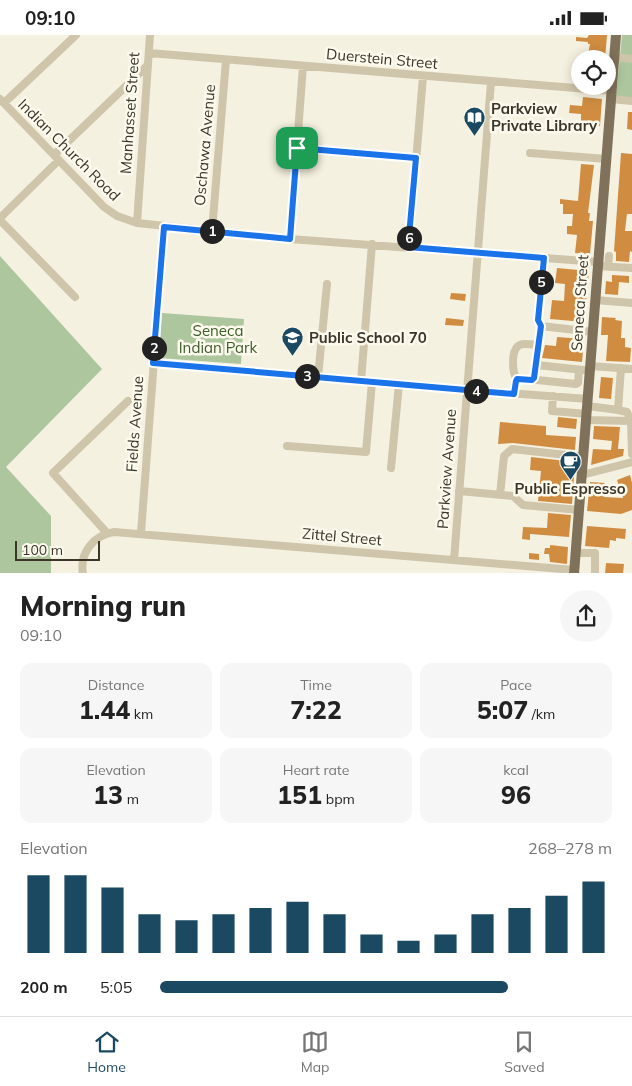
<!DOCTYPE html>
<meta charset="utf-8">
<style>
body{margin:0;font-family:Mulish,sans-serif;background:#f6f6f6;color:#222;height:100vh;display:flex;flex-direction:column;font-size:19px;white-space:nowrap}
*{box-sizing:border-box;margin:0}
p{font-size:16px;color:#767676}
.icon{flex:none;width:28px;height:28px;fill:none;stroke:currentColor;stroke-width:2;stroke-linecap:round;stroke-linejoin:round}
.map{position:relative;height:538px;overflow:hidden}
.details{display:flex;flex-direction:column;background:#fff;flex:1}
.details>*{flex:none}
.buttons{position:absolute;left:571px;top:15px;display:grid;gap:10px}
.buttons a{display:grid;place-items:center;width:45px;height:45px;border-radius:50%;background:#fff;box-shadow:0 2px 12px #0003;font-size:25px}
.scale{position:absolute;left:15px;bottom:12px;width:85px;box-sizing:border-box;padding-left:5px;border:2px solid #3c352a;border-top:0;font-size:14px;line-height:18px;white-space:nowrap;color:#3c352a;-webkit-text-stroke:4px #fcf9ed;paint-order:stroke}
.pin{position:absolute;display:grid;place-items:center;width:42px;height:42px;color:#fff;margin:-21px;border-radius:10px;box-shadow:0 2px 8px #0006}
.km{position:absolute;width:25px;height:25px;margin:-12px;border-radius:50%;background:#222;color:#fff;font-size:14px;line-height:25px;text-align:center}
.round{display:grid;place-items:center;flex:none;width:52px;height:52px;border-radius:26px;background:#f6f6f6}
.headline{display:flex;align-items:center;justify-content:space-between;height:85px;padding:0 20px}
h1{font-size:28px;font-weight:800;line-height:38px}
.metrics{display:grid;grid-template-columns:repeat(3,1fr);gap:8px;height:85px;padding:5px 20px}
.metrics div{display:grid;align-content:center;border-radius:12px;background:#f6f6f6;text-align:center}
.metrics b{font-size:25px;font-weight:800}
.metrics small{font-size:14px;font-weight:400}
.metrics p{font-size:14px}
.chart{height:140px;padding:10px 20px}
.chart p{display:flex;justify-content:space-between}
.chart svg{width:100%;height:90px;margin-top:5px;stroke:#1b4962;stroke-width:6}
ul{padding:0 20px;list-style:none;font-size:16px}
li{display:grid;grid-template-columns:80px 60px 1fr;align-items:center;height:38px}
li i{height:12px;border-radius:6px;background:#1b4962}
.status{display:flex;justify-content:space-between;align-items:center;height:35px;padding:0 25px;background:#fff;direction:ltr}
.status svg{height:14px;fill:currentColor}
.menu{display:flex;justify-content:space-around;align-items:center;height:70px;border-top:1px solid #e0e0e0;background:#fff;font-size:14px;color:#767676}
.menu a{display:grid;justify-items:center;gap:2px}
.menu .current{color:#1b4962}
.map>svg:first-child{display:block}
</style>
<div class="status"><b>09:10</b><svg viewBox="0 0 49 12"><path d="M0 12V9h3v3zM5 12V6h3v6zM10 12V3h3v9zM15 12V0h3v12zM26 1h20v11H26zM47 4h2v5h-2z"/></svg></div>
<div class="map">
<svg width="632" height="539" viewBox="0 0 632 539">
<rect width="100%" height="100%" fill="#f5f1e0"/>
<path fill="#adc69d" d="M 622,0 L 632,0 L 632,63 L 616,62 Z
M 0,221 L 102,334 L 6,432 L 51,481 L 51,538 L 0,538 Z
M 162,278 L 244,284 L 241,329 L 159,323 Z"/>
<path fill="#d08d42" d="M 589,0 L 607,0 L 605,24 L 587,24 L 590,9 L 588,9 L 588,7 L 576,6 L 576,2 L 587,3 Z
M 583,62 L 602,64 L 600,91 L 581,89 L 581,79 L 569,78 L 570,70 L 582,71 Z
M 628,77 L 632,77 L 632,95 L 627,94 Z
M 621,118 L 632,119 L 632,179 L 627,179 L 625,196 L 632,196 L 632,217 L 630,216 L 629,227 L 616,226 L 616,217 L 614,216 Z
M 581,129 L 594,130 L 588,178 L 590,178 L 589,186 L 593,186 L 590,219 L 575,218 L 577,200 L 567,199 L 567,191 L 572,191 L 573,179 L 563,179 L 563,169 L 560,169 L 560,164 L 578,166 Z
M 557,233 L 589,236 L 584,287 L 550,284 L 552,265 L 564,266 L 565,249 L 555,248 Z
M 612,240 L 629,241 L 629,248 L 619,247 L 618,260 L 605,259 L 606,246 L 612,247 Z
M 451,258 L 466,259 L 465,266 L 450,264 Z
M 602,282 L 616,283 L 615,285 L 622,286 L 621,303 L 625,303 L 625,312 L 631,313 L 630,327 L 606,326 L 608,300 L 601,300 Z
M 446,283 L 464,285 L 463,291 L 445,290 Z
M 557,302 L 584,304 L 582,327 L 542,323 L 545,310 L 556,311 Z
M 601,342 L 613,343 L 611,364 L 599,363 Z
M 558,382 L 577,384 L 576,394 L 557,392 Z
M 500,387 L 546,391 L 546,400 L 576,402 L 575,415 L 513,408 L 498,409 Z
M 594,391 L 620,392 L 618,414 L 624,414 L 623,421 L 591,430 L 593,414 L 611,415 L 612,406 L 593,404 Z
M 531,422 L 575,427 L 572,469 L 538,466 L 541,436 L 530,435 Z
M 630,440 L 632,448 L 632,475 L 621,479 L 587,476 L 590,447 L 605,448 L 604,462 L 623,463 L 617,445 Z
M 548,478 L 571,480 L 569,502 L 530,499 L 530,505 L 522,504 L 523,492 L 547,493 Z
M 587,491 L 626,494 L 625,504 L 616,503 L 616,506 L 610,505 L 609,513 L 585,511 Z
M 550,510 L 568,512 L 567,529 L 550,527 L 549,519 L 544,519 L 545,513 L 550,513 Z
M 529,518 L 539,519 L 539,525 L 529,524 Z
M 606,528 L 624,529 L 623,539 L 605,539 Z"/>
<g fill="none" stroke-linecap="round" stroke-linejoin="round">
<path stroke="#cfc5aa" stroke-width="8" d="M 149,18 L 612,56
M 614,22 L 632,24
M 0,64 L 104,172 L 117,181 L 137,188 L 290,204 L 598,227
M 611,64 L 632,66
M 4,68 L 76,0
M 297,113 L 416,123
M 530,118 L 607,124
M 54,120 L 148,30
M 0,183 L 59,125
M 0,185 L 75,262
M 137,188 L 150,0
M 212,196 L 226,25
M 290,204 L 303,31
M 409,212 L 423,41
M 544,223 L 538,285 L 541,291 L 593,297
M 598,231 L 631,233
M 608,232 L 609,221
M 595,265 L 632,268
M 153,328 L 467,355 L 588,364
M 537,330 L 583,335
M 590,331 L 632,334
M 318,342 L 327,249
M 534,343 L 537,345 L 576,349 L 578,348 L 579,335
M 517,344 C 512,338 511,317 518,311 C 523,307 533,310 539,310
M 361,346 L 372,209
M 514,359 L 515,346 L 517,344 L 532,345 L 534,343 L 541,291
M 553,361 L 552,376 L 587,379
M 588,371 L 618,375 L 621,333
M 618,375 L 627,377 L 631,386 L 632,386
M 586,385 L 631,386 L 632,419
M 287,411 L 366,417 L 372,347
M 391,433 L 399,349
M 582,440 L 632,427
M 459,456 L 513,461 L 523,470 L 579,475
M 500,460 L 504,421 L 512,414 L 584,422
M 107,498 L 53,438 L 128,366
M 141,498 L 164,192
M 576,518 L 595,518 L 595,539
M 454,525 L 491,47
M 83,539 C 79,518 94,500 114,497 L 574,535"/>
<path stroke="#7f715a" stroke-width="10" d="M 574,539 L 616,0"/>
</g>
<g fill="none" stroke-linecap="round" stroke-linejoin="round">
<defs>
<path id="route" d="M 297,113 L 416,123 L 408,212 L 544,223 L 538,285 L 541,291 L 534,343 L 532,345 L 517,344 L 516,346 L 514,359 L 153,328 L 164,192 L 290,204 Z"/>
</defs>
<use href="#route" stroke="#fff" stroke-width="10"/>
<use href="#route" stroke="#1a73e8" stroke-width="6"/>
</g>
<defs>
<symbol id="library-pin" viewBox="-11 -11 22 30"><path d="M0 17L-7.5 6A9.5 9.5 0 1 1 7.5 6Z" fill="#1b4962" stroke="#fcf9ed"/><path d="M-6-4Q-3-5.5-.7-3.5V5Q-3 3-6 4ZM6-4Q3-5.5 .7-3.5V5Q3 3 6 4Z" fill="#fff"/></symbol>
<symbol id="school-pin" viewBox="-11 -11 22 30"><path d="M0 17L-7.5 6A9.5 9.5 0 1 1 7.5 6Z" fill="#1b4962" stroke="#fcf9ed"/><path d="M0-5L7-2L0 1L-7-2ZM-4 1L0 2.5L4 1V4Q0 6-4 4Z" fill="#fff"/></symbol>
<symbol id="cafe-pin" viewBox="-11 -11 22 30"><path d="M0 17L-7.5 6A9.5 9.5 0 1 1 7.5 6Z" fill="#1b4962" stroke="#fcf9ed"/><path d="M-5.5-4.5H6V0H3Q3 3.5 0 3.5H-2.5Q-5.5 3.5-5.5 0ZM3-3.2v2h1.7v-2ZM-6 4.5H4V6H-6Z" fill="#fff"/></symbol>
</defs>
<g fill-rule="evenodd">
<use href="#library-pin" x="462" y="70" width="25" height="34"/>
<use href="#school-pin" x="280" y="290" width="25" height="34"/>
<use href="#cafe-pin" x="558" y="414" width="25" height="34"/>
</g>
<g text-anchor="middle" stroke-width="5" stroke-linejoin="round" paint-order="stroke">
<g font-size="15" fill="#3c352a" stroke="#fcf9ed">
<text transform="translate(382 24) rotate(5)" y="5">Duerstein Street</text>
<text transform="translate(130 78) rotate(-86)" y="5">Manhasset Street</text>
<text transform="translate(205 110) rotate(-85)" y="5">Oschawa Avenue</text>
<text transform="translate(69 115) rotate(45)" y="5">Indian Church Road</text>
<text transform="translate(580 268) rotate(-86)" y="5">Seneca Street</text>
<text transform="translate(135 389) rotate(-86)" y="5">Fields Avenue</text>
<text transform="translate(447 434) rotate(-86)" y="5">Parkview Avenue</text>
<text transform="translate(342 502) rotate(5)" y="5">Zittel Street</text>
</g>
<g font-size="15" font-weight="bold" fill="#3c352a" stroke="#fcf9ed" text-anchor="start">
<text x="491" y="79">Parkview<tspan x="491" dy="17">Private Library</tspan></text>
<text x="309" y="308">Public School 70</text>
<text x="570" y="459" text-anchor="middle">Public Espresso</text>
</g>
<g font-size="15" fill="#3d5d2b" stroke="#fcf9ed">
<text x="218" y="301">Seneca<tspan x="218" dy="17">Indian Park</tspan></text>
</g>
</g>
</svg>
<div class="buttons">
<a><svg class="icon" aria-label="locate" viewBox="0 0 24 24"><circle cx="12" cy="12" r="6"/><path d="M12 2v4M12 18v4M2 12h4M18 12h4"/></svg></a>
</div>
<div class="scale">100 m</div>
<div class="pin" style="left:297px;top:113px;background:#1e9e55"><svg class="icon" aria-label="arrive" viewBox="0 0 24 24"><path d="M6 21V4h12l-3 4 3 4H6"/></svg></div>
<b class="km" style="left:212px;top:196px">1</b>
<b class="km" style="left:154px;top:313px">2</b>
<b class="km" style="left:307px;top:341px">3</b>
<b class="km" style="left:476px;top:356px">4</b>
<b class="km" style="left:541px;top:247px">5</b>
<b class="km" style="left:409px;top:203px">6</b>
</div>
<section class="details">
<div class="headline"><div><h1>Morning run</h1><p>09:10</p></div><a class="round"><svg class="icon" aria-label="share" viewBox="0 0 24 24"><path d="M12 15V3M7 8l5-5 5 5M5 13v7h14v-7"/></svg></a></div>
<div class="metrics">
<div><p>Distance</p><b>1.44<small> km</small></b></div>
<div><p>Time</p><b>7:22</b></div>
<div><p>Pace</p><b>5:07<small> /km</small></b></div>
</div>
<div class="metrics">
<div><p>Elevation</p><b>13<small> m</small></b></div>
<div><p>Heart rate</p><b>151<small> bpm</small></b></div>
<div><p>kcal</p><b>96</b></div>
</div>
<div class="chart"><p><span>Elevation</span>268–278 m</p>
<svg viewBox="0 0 160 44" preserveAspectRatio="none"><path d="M5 44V6M15 44V6M25 44V12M35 44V25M45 44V28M55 44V25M65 44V22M75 44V19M85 44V25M95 44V35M105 44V38M115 44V35M125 44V25M135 44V22M145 44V16M155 44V9"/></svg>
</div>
<ul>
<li><b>200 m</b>5:05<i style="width:77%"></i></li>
</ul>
</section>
<nav class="menu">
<a class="current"><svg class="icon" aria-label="home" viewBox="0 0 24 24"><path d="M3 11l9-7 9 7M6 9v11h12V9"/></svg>Home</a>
<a><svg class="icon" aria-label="map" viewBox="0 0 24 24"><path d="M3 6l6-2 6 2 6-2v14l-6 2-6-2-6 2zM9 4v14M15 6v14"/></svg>Map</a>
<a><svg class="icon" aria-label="saved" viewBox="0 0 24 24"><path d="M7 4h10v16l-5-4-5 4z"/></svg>Saved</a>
</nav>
